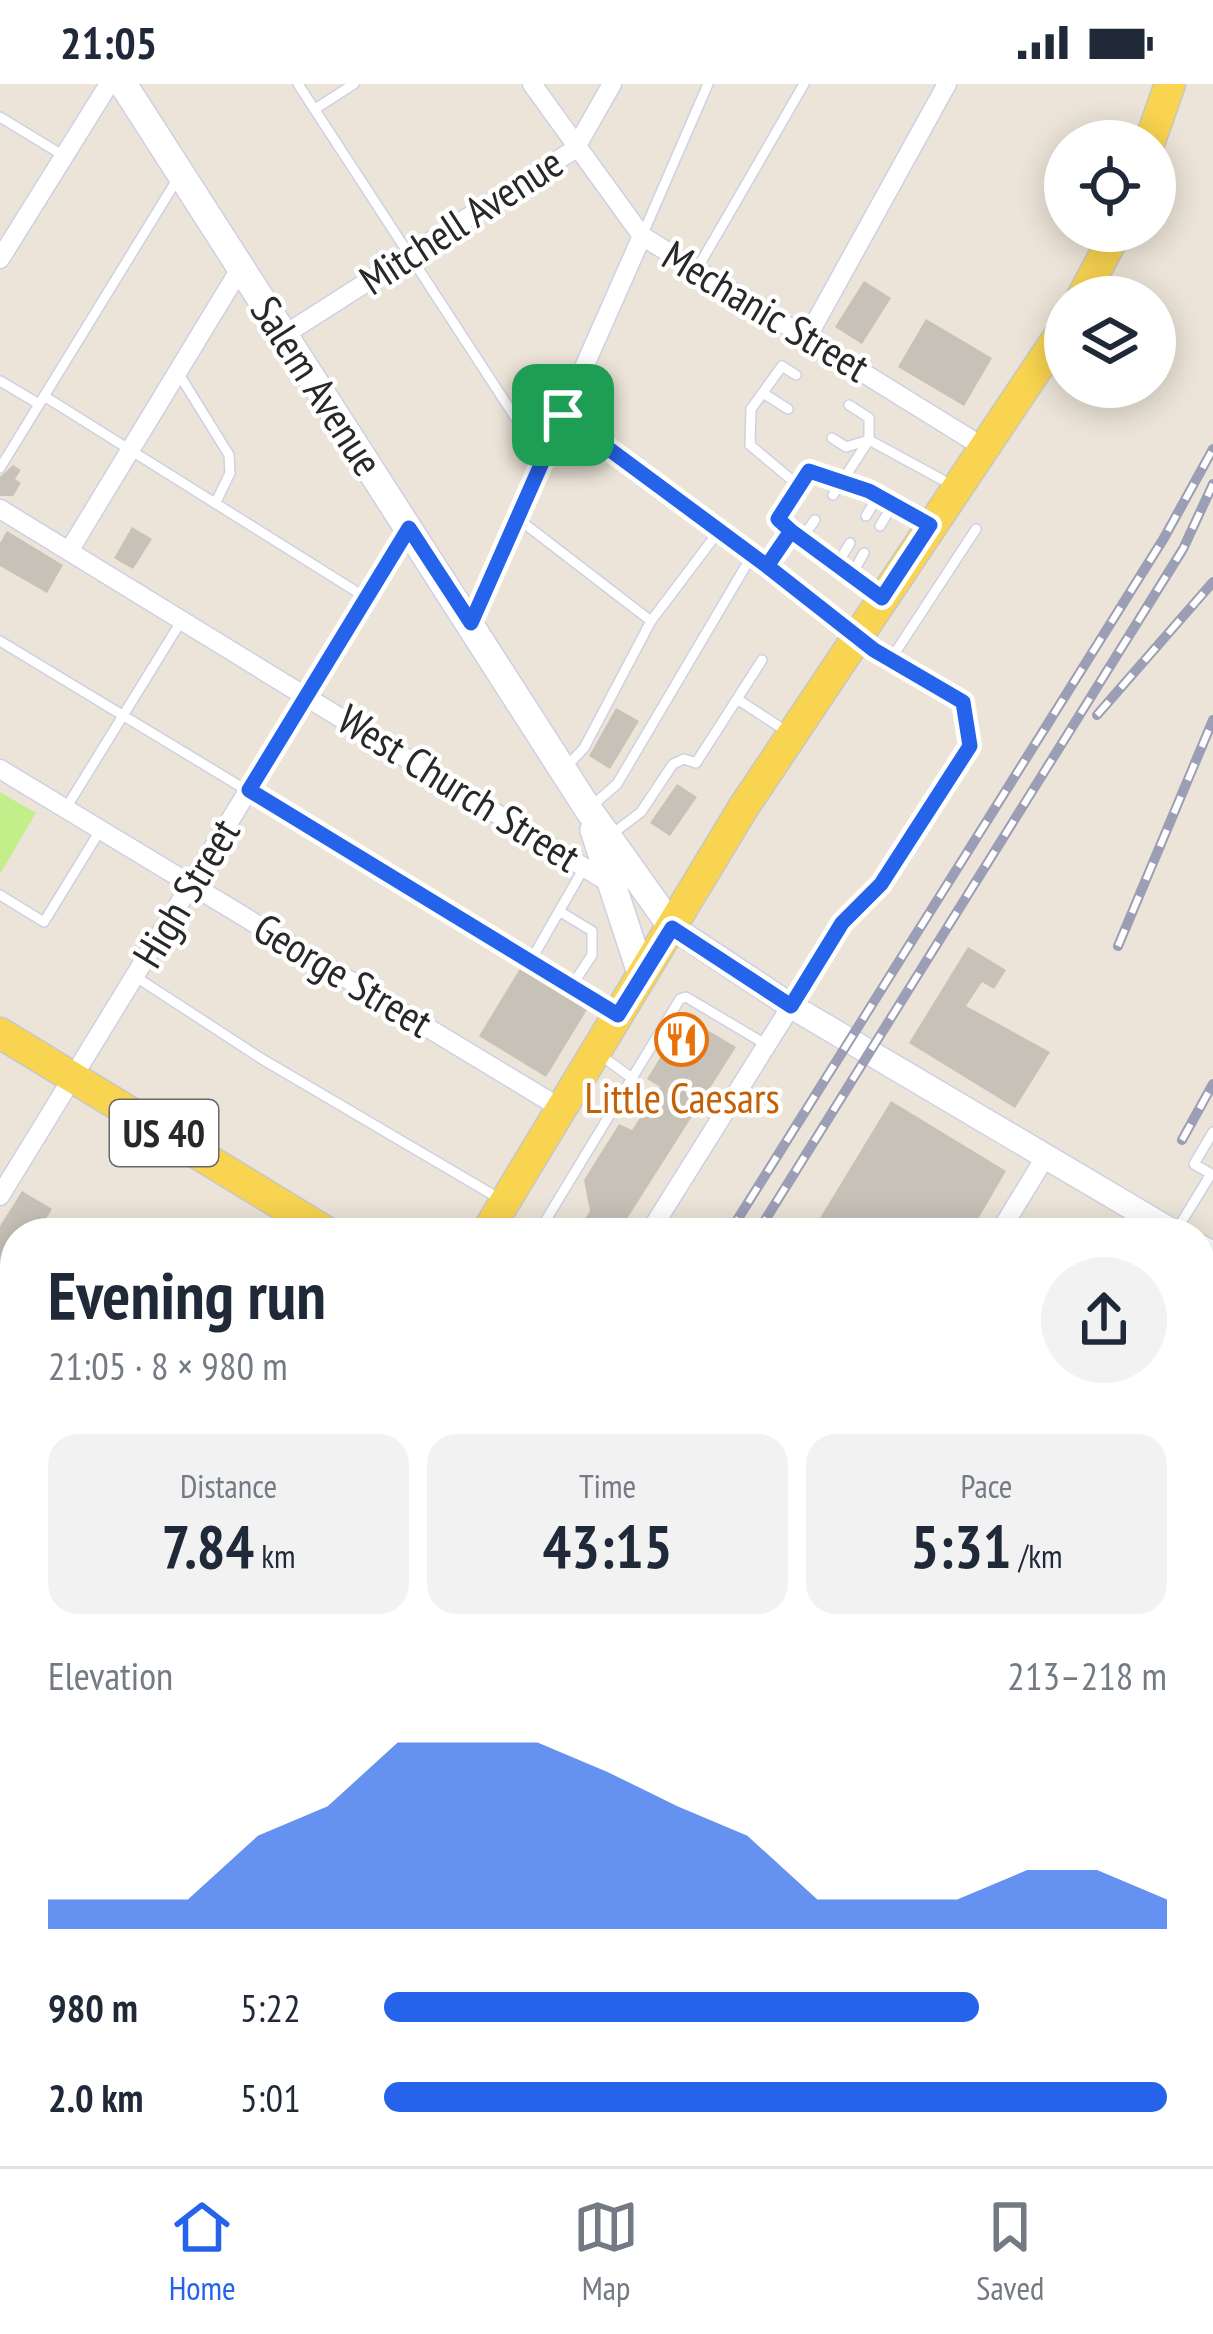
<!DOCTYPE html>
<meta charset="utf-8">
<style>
body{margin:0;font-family:"PT Sans Narrow",sans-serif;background:#f2f2f3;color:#1f2937;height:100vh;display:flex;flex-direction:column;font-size:45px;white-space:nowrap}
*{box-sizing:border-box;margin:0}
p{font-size:39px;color:#747a83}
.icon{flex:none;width:66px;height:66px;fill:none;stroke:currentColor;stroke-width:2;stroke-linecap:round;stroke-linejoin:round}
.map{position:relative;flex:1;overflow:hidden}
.panel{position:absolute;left:0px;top:1134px;width:1215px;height:948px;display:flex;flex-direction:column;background:#fff;border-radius:48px 48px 0 0;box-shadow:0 6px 30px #0003}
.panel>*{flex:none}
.controls{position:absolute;left:1044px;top:36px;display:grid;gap:24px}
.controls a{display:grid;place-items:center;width:132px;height:132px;border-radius:50%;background:#fff;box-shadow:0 6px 30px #0003;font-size:60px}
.pin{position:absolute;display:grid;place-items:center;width:102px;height:102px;color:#fff;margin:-51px;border-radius:24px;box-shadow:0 6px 18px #0006}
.round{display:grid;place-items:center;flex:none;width:126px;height:126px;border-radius:63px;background:#f2f2f3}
.summary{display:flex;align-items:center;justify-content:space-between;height:204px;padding:0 48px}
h1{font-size:66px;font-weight:600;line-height:90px}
.stats{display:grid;grid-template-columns:repeat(3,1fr);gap:18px;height:204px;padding:12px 48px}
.stats div{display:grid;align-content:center;border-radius:30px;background:#f2f2f3;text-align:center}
.stats b{font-size:60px;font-weight:600}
.stats small{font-size:33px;font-weight:400}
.stats p{font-size:33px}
.chart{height:336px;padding:24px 48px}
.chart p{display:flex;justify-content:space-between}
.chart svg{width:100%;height:216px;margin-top:12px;fill:#2563eb;opacity:.7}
ul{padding:0 48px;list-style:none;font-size:39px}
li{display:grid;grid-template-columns:192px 144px 1fr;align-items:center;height:90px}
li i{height:30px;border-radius:15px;background:#2563eb}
.status{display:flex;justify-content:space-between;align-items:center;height:84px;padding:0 60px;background:#fff;direction:ltr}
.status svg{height:33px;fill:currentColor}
.dock{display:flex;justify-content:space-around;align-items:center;height:168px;border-top:3px solid #e0e1e3;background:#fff;font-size:33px;color:#747a83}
.dock a{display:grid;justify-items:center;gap:6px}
.dock .on{color:#2563eb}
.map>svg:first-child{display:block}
</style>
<div class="status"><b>21:05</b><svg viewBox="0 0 49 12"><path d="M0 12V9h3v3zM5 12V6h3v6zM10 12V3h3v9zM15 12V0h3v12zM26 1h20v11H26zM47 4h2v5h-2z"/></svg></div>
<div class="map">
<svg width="1213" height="2082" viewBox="0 0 1213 2082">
<rect width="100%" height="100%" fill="#ece4d8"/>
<path fill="#c3ef8b" d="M 0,708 L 36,729 L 0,790 Z"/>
<path fill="#c7c1b8" d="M 864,197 L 891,214 L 862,260 L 835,243 Z
M 926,235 L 992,274 L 964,322 L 898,283 Z
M 13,381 L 21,386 L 15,395 L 21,399 L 13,412 L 0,412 L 0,393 Z
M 132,443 L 152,455 L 133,485 L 114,474 Z
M 7,447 L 63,481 L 47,509 L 0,482 L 0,459 Z
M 616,624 L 639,637 L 610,685 L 589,672 Z
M 677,700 L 697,713 L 670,752 L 650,739 Z
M 968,863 L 1006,886 L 994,905 L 982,898 L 966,922 L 1050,968 L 1015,1024 L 909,959 Z
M 521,883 L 588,924 L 546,993 L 479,952 Z
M 685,933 L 736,963 L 618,1149 L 576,1149 L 590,1127 L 584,1096 L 619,1040 L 632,1046 L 660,1003 L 647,995 Z
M 891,1017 L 1006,1087 L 970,1149 L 834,1149 L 817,1139 Z
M 22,1107 L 52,1125 L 39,1147 L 28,1140 L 15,1149 L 0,1182 L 0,1142 Z
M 803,2067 L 859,2067 L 850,2082 L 793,2082 Z
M 992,2067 L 1150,2067 L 1174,2082 L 1017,2082 Z"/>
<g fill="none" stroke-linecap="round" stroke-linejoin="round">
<defs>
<path id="service" d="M 298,0 L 543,376
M 315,25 L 354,0
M 0,33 L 64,72
M 642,152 L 708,0
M 697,185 L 804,0
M 177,287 L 229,371 L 230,389 L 216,418
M 796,291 L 782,282 L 751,325 L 750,361 L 799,402
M 0,297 L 39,320
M 763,309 L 788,325
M 44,312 L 365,513
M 832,354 L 846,363 L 869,356 L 950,400
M 0,384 L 178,94
M 833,411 L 869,356 L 869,334 L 849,321
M 866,432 L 878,412
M 517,434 L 651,537 L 719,447
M 880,442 L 893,420
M 801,455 L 815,436
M 837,481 L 850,459
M 767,482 L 791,447
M 851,492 L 864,469
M 878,511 L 777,435 L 809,387 L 869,407 L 927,439
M 0,557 L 613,928
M 891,575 L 976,445
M 737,615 L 762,576
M 567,682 L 584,664 L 651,537
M 593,721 L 617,700 L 751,473
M 66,724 L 182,536
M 612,750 L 641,728 L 673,680 L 684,675 L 696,679 L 737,615 L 786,647
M 0,811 L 44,838 L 101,745
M 559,827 L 592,847 L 592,871 L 571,903
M 530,878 L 585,782
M 136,893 L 262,975 L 500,1115
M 791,922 L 842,840 L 881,801 L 969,663 L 963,618 L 862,555
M 599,970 L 633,995
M 1213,1048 L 1194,1080 L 1213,1091
M 1176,1147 L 1211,1090
M 538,1149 L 680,915 L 686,913 L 767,961
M 1126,1149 L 1137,1127
M 1200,1197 L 1213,1173
M 0,1220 L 15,1229
M 1200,1417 L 1213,1426
M 1200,1483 L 1213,1491
M 1200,1537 L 1213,1514
M 0,1631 L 0,1630
M 0,1685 L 15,1668
M 1200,1769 L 1213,1767
M 1200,1780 L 1213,1779
M 1200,1817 L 1213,1796
M 1200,1893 L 1213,1877
M 1200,1953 L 1213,1961
M 455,2082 L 462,2067"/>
<path id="minor" d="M 532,0 L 642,152 L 983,363
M 0,175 L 109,0
M 809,250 L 947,0
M 284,251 L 575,65 L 612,0
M 563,331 L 857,552
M 0,425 L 608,798
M 69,467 L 240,185
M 471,539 L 642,152
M 0,685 L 562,1025
M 0,1112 L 409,444
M 649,1149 L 791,922
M 999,1149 L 1044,1075
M 0,1769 L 15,1786
M 257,2069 L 273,2082
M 403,2082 L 414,2067"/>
<path id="tertiary" d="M 672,843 L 791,922 L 1175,1149
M 1200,1163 L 1213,1170"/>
<path id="secondary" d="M 123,0 L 588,725 L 672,843
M 594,746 L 642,892
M 1200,1389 L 1213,1368
M 769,2082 L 778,2067"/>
<path id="primary" d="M 1150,57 L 1170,0
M 1082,213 L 1117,147
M 0,949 L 328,1149
M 486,1149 L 743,724 L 1065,243
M 0,1478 L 15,1487
M 1200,1693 L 1213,1701
M 0,1813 L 15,1805
M 940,2067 L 965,2082"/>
</defs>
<use href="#service" stroke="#ced1e3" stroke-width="12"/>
<use href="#minor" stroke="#ced1e3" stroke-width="21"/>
<use href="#tertiary" stroke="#ced1e3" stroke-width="27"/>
<use href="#secondary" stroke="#ced1e3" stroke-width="30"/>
<use href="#primary" stroke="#c7c7c7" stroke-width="33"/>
<path stroke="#c7c7c7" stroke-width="3" stroke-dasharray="9 6" stroke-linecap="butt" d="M 1200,1862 L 1213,1841
M 1200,1919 L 1209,1904
M 987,2074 L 1000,2082"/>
<use href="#service" stroke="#fff" stroke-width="9"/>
<use href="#minor" stroke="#fff" stroke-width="18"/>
<use href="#tertiary" stroke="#fff" stroke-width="24"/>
<use href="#secondary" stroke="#fff" stroke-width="27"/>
<use href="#primary" stroke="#f9d450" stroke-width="30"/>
<defs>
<path id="rail" d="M 1097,631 L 1213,498
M 1118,862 L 1213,636
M 1182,1056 L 1213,1000
M 729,1149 L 1164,454 L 1213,365
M 757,1149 L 1183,465 L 1213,400
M 0,1882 L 15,1877
M 160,2082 L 169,2067"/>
</defs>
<use href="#rail" stroke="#9b9eb4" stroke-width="10"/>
<use href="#rail" stroke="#fff" stroke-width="6" stroke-dasharray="18" stroke-linecap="butt"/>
</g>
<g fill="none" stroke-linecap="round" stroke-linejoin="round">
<defs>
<path id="route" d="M 563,331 L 471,539 L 409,444 L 249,706 L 618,931 L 672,844 L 791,922 L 842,839 L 881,800 L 970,662 L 963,618 L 874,566 L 767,482 L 791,447 L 778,435 L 809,387 L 869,407 L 930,441 L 882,514 L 791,447 L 767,482 L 563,331"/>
</defs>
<use href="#route" stroke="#fff" stroke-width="24"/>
<use href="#route" stroke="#2563eb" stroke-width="15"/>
</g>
<defs>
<symbol id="restaurant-ring" viewBox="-11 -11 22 22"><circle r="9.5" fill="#fff" stroke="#e8710a" stroke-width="1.5"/><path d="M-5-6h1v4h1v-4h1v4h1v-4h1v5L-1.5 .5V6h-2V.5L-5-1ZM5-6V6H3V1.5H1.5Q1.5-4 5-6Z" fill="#e8710a"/></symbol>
</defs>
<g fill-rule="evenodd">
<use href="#restaurant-ring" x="652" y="926" width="59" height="59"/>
</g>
<g text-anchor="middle" stroke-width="9" stroke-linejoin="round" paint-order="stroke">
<rect fill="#fff" stroke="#686868" stroke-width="3" x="110" y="1016" width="108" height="66" rx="9"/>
<g font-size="39" font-weight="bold" fill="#282828">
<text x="164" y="1063">US 40</text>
</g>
<g font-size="42" fill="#282828" stroke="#fff">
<text transform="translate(461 137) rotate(-33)" y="15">Mitchell Avenue</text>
<text transform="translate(766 227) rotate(31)" y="15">Mechanic Street</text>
<text transform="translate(317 302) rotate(57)" y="15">Salem Avenue</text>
<text transform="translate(459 704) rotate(32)" y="15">West Church Street</text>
<text transform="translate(186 809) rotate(-59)" y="15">High Street</text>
<text transform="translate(343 891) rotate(31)" y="15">George Street</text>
</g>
<g font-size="42" fill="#c56008" stroke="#fff">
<text x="682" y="1029">Little Caesars</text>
</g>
</g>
</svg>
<div class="controls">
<a><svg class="icon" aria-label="locate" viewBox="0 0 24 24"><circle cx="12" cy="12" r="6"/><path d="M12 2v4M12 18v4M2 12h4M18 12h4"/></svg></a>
<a><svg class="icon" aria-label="layers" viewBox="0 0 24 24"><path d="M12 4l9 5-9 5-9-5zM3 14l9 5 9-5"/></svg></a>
</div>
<div class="pin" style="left:563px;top:331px;background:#1e9e55"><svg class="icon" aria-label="arrive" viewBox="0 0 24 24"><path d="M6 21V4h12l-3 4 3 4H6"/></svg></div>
<section class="panel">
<div class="summary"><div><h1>Evening run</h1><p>21:05 · 8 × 980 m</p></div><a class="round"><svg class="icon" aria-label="share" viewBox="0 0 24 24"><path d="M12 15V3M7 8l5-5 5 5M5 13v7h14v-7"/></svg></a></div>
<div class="stats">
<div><p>Distance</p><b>7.84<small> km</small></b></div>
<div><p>Time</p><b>43:15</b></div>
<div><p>Pace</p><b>5:31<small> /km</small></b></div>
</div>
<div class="chart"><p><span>Elevation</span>213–218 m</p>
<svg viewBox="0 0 160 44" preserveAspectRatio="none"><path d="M0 44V38L10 38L20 38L30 25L40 19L50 6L60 6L70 6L80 12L90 19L100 25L110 38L120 38L130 38L140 32L150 32L160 38V44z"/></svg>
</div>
<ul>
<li><b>980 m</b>5:22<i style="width:76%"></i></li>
<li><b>2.0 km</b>5:01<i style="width:100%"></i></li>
</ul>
</section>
</div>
<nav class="dock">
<a class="on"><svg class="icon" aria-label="home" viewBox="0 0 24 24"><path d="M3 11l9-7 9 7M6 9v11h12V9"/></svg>Home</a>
<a><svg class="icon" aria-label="map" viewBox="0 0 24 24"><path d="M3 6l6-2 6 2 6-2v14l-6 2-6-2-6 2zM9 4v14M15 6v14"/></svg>Map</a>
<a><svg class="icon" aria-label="saved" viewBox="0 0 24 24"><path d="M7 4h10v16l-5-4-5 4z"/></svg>Saved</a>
</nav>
